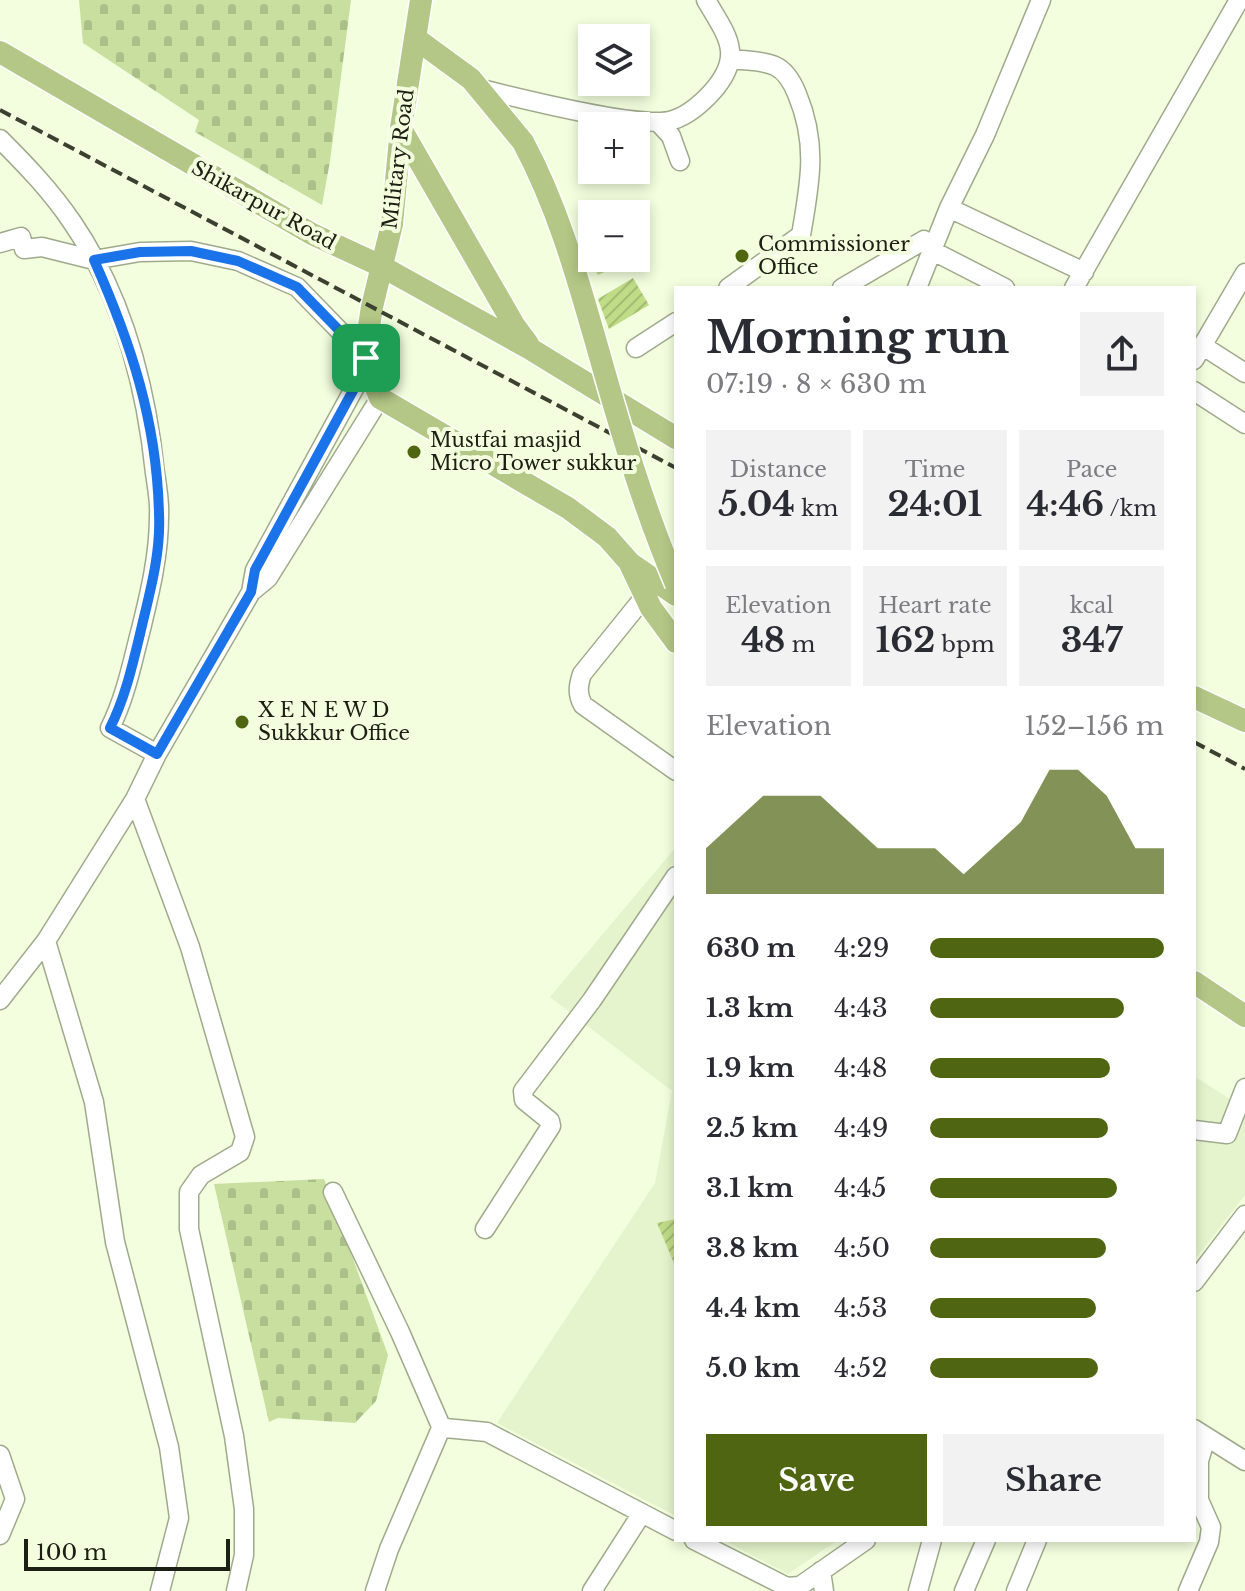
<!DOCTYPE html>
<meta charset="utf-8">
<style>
body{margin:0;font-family:"Libre Baskerville",serif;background:#f2f2f3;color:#2b2b33;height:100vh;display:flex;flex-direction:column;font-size:30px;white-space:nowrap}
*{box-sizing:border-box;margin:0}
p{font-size:26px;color:#7c7c81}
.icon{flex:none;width:44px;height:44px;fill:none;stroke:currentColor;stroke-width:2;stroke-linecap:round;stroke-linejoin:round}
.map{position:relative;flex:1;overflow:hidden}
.side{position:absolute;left:674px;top:286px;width:522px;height:1256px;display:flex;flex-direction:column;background:#fff;border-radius:0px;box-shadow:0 4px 12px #0003}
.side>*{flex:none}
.buttons{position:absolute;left:578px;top:24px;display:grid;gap:16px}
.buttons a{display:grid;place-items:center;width:72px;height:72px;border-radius:0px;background:#fff;box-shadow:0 4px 12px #0003;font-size:40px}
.scale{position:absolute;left:24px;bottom:20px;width:206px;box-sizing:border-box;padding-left:8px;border:4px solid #1c2014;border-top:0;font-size:22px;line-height:28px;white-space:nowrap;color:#1c2014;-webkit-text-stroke:6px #f2fedd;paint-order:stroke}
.pin{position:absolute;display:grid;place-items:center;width:68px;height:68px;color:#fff;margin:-34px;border-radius:16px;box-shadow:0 4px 12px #0006}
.round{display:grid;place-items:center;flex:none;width:84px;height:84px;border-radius:0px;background:#f2f2f3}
.head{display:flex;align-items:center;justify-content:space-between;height:136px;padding:0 32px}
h1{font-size:44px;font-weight:700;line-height:60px}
.stats{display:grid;grid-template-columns:repeat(3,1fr);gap:12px;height:136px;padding:8px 32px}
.stats div{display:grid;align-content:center;border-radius:0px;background:#f2f2f3;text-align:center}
.stats b{font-size:34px;font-weight:700}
.stats small{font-size:22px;font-weight:400}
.stats p{font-size:22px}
.chart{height:224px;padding:16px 32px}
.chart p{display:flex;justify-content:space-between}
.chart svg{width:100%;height:144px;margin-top:8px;fill:#4f6511;opacity:.7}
.primary-button{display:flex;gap:16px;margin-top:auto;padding:16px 32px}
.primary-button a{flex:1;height:92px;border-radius:0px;background:#4f6511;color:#fff;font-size:32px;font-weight:700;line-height:92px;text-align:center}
.primary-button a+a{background:#f2f2f3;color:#2b2b33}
ul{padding:0 32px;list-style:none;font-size:26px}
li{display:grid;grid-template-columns:128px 96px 1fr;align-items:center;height:60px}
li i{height:20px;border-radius:10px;background:#4f6511}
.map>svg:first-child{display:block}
</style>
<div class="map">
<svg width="1245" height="1591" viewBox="0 0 1245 1591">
<defs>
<pattern id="cemetery-stones" width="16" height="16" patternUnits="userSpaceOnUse" patternTransform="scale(2)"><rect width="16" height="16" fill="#c8df9f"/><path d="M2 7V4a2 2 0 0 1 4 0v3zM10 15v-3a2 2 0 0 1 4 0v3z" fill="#abbf88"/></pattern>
<pattern id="building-hatch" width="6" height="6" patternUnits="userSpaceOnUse" patternTransform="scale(2)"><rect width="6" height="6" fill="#c0dc87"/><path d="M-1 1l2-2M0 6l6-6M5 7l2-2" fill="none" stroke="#a4bc74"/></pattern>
</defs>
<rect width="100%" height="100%" fill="#f2fedd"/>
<path fill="#e5f4cc" d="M 676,847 L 676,1516 L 497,1423 L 655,1183 L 672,1091 L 550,997 Z
M 1194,1076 L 1245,1109 L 1245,1195 L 1194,1261 Z
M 723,1540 L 838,1540 L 788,1574 Z"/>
<path fill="url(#cemetery-stones)" d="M 79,0 L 351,0 L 330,161 L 322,205 L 195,132 L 199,120 L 83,43 Z
M 324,1179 L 388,1355 L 376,1401 L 355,1423 L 278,1418 L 269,1422 L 214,1184 Z"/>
<path fill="url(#building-hatch)" d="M 589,258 L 631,258 L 598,275 Z
M 633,278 L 649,305 L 609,329 L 598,299 Z
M 676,1219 L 676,1268 L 657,1223 Z"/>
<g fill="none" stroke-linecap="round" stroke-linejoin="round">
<defs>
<path id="minor" d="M 481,89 C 519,98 642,130 673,120 C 689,115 701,104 712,92 C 745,55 727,36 706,0
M 658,122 L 671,136 L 680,161
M 0,139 C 26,165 51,191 72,222 C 122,295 146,386 155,473 C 157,487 160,502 159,516 C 159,555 150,592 141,629 C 132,663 126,696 110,728 L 157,754
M 949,208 L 1084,272
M 0,243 L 21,237 L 24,249 L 42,247 L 94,260 L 140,252 L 191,251 L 238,261 L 297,287 L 366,358
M 931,250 L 1005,288
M 728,288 L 801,235 C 810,183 818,144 797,94 C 793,84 786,71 775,66 C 762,60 745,61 732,59
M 842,288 L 924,240
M 917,288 L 949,208 L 985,135 L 1041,0
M 1074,288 L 1239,0
M 1203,346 L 1245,373
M 636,348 L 676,322
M 1194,360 L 1245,273
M 1194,391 L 1245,424
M 251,592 L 255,570 L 367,365
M 645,596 L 582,674 C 578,686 577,694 583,705 L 676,771
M 135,799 L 190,947 L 245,1137 L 240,1152 L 201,1175 L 189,1192 L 189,1229 L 234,1436 L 244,1509 L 244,1555 L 236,1591
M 0,1000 L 46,941
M 1194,1130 L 1227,1134 L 1245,1088
M 333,1192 L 400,1332 L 440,1424 L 445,1428 L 487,1432 L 676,1531
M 485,1229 L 551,1126 L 550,1121 L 524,1100 L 523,1091 L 592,1000 L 676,876
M 1194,1282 L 1245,1215
M 1194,1429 L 1245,1461
M 0,1455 L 15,1499 L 0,1535
M 694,1540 L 787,1587 L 800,1586 L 866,1540
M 821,1571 L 824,1591
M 160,1591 L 179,1518 L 169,1447 L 115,1242 L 94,1102 L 46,941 L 135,799 L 157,754 L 251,592 L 268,578 L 380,398
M 375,1591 L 389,1549 L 442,1426
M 592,1591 L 642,1513
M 918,1591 L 932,1540
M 964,1591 L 986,1540
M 1016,1591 L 1037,1540
M 1188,1591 L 1209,1542 L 1211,1527 L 1199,1500 L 1199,1461 L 1206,1437"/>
<path id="major" d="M 421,0 L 401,128 L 392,224 L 372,307 L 367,339 L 367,365 L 380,398 L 568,508 L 607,537 L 630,563 L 676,595
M 415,38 L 471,79 L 523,142
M 0,52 L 312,234 L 381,266 L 532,350 L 676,438
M 401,129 L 514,325 L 528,344
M 630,564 L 651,608 L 676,642
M 1194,697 L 1245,721
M 1194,982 L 1245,1016"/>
</defs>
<use href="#minor" stroke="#9faa8c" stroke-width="21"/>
<use href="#major" stroke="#fff" stroke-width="25"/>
<use href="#minor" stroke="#fff" stroke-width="18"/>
<use href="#major" stroke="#b4c786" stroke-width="22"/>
<path stroke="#3b4031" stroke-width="4" stroke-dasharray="12 6" stroke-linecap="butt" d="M 0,110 L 676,468
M 1194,742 L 1245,769"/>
<defs>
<path id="major-bridge" d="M 523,142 C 559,209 578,280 599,353 C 621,431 644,509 676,584"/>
</defs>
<use href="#major-bridge" stroke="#fff" stroke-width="25" stroke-linecap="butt"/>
<use href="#major-bridge" stroke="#b4c786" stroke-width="22"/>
</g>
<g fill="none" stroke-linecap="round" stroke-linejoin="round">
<defs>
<path id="route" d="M 191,251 L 238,261 L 297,287 L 366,358 L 367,365 L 255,570 L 251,592 L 157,754 L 110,728 C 125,698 132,667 140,634 C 149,595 161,555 159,514 C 157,422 131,343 94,260 L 140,252 Z"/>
</defs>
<use href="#route" stroke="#fff" stroke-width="16"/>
<use href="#route" stroke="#1a73e8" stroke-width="10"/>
</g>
<g fill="#4f6511" stroke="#f2fedd" stroke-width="3">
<circle cx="742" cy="256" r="8"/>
<circle cx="414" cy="452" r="8"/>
<circle cx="242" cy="722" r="8"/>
</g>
<g text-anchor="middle" stroke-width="8" stroke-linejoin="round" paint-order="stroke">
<g font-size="20" fill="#1c2014" stroke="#f2fedd">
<text transform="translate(398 159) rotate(-83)" y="7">Military Road</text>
<text transform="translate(264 205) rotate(29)" y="7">Shikarpur Road</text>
</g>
<g font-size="20" fill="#1c2014" stroke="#f2fedd" text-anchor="start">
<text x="758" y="251">Commissioner<tspan x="758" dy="23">Office</tspan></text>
<text x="430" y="447">Mustfai masjid<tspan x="430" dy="23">Micro Tower sukkur</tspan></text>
<text x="258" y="717">X E N E W D<tspan x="258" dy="23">Sukkkur Office</tspan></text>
</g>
</g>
</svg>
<div class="buttons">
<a><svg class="icon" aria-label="layers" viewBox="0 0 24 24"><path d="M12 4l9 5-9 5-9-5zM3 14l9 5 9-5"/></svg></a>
<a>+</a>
<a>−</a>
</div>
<div class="scale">100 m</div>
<div class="pin" style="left:366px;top:358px;background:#1e9e55"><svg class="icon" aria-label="arrive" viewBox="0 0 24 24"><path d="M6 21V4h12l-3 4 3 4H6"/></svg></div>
<section class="side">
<div class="head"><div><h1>Morning run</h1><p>07:19 · 8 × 630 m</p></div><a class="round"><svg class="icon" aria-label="share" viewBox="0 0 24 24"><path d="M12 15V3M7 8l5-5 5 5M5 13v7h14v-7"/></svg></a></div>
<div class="stats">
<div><p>Distance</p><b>5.04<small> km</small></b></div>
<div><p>Time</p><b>24:01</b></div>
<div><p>Pace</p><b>4:46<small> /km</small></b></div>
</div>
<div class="stats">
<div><p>Elevation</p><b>48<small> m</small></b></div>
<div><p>Heart rate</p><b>162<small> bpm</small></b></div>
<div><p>kcal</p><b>347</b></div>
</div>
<div class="chart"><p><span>Elevation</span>152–156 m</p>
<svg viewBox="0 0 160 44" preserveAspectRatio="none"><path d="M0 44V30L10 22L20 14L30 14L40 14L50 22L60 30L70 30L80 30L90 38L100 30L110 22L120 6L130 6L140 14L150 30L160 30V44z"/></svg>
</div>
<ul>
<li><b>630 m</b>4:29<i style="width:100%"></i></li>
<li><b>1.3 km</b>4:43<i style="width:83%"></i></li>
<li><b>1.9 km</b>4:48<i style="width:77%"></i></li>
<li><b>2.5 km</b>4:49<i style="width:76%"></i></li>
<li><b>3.1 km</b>4:45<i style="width:80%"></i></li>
<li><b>3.8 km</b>4:50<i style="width:75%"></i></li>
<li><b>4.4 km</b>4:53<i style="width:71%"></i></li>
<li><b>5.0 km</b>4:52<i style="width:72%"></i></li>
</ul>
<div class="primary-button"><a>Save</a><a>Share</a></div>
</section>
</div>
